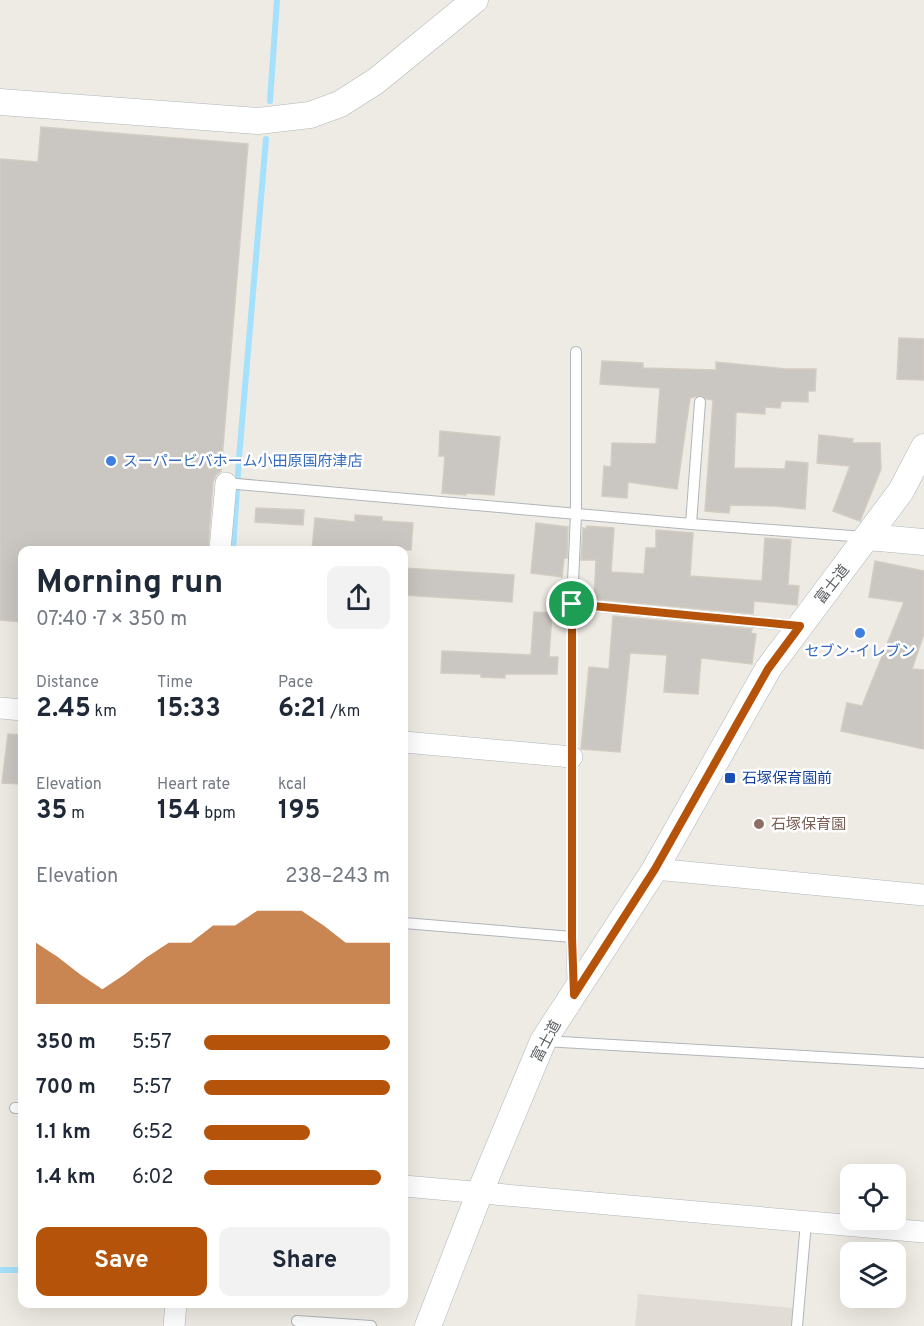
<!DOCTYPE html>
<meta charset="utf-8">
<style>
body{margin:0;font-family:Overpass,"Noto Sans JP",sans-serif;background:#f2f2f3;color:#1f2937;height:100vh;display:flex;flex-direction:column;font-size:22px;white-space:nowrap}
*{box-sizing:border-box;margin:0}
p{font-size:20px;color:#747a83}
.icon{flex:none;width:33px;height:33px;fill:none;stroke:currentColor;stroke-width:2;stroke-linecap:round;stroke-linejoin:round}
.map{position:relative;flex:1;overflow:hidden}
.side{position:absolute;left:18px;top:546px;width:390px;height:762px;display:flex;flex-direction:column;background:#fff;border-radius:12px;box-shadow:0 6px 24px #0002}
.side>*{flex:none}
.controls{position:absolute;left:840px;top:1164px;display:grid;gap:12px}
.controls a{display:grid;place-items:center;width:66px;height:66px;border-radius:12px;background:#fff;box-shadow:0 6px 24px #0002;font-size:30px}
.pin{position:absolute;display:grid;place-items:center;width:51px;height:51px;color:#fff;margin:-26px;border:3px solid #fff;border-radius:50%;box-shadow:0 2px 6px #0007}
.round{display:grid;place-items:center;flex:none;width:63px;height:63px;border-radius:12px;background:#f2f2f3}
.summary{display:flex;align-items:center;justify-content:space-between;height:102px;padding:0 18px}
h1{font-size:33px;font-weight:700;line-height:45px}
.figures{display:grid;grid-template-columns:repeat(3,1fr);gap:9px;height:102px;padding:6px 18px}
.figures div{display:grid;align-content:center}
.figures b{font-size:26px;font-weight:700}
.figures small{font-size:16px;font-weight:400}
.figures p{font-size:16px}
.chart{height:168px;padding:12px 18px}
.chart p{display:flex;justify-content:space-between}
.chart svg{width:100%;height:108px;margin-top:6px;fill:#b45309;opacity:.7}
.primary-button{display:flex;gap:12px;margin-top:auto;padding:12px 18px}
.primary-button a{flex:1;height:69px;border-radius:12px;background:#b45309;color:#fff;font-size:24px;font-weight:700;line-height:69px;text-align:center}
.primary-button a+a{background:#f2f2f3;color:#1f2937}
ul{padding:0 18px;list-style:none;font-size:20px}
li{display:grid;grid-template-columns:96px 72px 1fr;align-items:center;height:45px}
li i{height:15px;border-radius:8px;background:#b45309}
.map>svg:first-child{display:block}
</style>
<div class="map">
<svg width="924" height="1326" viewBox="0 0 924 1326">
<rect width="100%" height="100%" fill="#eeebe4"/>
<path fill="#e1dcd5" d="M 638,1294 L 794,1308 L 793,1326 L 635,1326 Z"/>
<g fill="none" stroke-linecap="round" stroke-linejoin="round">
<path stroke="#a5e1fd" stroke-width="6" d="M 270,101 L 277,0
M 233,550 L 239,458 L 266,139
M 0,1270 L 22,1270"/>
</g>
<path fill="#cac6c1" stroke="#d3ccc2" stroke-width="1.5" d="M 41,127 L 248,144 L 221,471 L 216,475 L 213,482 L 208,550 L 22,550 L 22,622 L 0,620 L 0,159 L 38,162 Z
M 899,338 L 924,339 L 924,380 L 897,379 Z
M 602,361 L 643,363 L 643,368 L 716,370 L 716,362 L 786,369 L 816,369 L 815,391 L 808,391 L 808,402 L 781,401 L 780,408 L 765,407 L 765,414 L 736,412 L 734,468 L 785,469 L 786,461 L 808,463 L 805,509 L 776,506 L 730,505 L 729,513 L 705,511 L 713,400 L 707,399 L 701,395 L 690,398 L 677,489 L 628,482 L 627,498 L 602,496 L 604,466 L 611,467 L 612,443 L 656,444 L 660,388 L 600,384 Z
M 440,431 L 500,437 L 494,495 L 466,493 L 466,495 L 442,493 L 445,456 L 439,456 Z
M 819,435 L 853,439 L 852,443 L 880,443 L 881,469 L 860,521 L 833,511 L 850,466 L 817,463 Z
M 256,508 L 304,510 L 303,525 L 255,522 Z
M 355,515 L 382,517 L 382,521 L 413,523 L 411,550 L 312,550 L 315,518 L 355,522 Z
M 536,523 L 568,527 L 567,558 L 564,558 L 562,577 L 531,573 Z
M 587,526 L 614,528 L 611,572 L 644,574 L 646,548 L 656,548 L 656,530 L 693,533 L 690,576 L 762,581 L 765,538 L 791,540 L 788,585 L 799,586 L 797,605 L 754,601 L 753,614 L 594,599 L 596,560 L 581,560 L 583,528 L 586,529 Z
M 875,561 L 924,571 L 924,634 L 912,669 L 924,670 L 924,749 L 841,731 L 847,703 L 862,706 L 904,602 L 869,597 Z
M 404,568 L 514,575 L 512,602 L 404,595 Z
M 534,612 L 552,613 L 549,657 L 558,657 L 557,674 L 505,674 L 505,678 L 481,677 L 481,674 L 441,673 L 442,651 L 531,655 Z
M 613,616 L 752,629 L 751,633 L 756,634 L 752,664 L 701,658 L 698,694 L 664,692 L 667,655 L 630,653 L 620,752 L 581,749 L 589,667 L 609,669 Z
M 8,734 L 22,735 L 22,784 L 2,783 Z"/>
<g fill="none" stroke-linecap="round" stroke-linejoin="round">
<defs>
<path id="service" d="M 226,483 L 691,524 L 865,537
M 691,524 L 700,402
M 572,604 L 799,626
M 404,923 L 572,937
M 573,985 L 572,937 L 572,604 L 576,514 L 576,352
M 544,1041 L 924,1063
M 15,1108 L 22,1108
M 297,1321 L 371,1326
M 797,1326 L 806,1222"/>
<path id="minor" d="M 220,550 L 226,483
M 0,708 L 22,710
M 404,742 L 572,757
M 655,869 L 924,895
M 404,1186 L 924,1232
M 174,1326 L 176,1304"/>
<path id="tertiary" d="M 0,102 L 258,121 L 310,115 L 340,104 L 376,81 L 475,0
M 868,537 L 924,542
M 428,1326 L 480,1192 L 543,1041 L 655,869 L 768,669 L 901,491 L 924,447"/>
</defs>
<use href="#service" stroke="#b1b5b9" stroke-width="12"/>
<use href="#minor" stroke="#b1b5b9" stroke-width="22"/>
<use href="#tertiary" stroke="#b1b5b9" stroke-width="27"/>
<use href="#service" stroke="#fff" stroke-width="10"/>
<use href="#minor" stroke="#fff" stroke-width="21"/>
<use href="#tertiary" stroke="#fff" stroke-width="26"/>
</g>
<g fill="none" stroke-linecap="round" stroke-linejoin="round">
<defs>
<path id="route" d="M 572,604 L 800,626 L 768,669 L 655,869 L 574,995 L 572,937 Z"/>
</defs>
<use href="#route" stroke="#fff" stroke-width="12"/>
<use href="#route" stroke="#b45309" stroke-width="8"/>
</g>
<g fill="#3f7fe0" stroke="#fff" stroke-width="2">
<circle cx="111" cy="461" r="6"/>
<circle cx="860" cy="633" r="6"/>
</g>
<rect fill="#1a4fb4" stroke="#fff" stroke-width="2" x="724" y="772" width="12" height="12" rx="3"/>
<circle fill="#8d6e63" stroke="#fff" stroke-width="2" cx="759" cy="824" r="6"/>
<g text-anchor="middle" stroke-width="5" stroke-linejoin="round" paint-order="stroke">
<g font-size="15" fill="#366cbe" stroke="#fff" text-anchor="start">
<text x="123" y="466">スーパービバホーム小田原国府津店</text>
<text x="860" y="656" text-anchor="middle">セブン-イレブン</text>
</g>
<g font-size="15" fill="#5c6164" stroke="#fff">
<text transform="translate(832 584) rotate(-52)" y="5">富士道</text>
<text transform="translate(546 1041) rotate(-62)" y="5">富士道</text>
</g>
<g font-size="15" fill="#164399" stroke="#fff" text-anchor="start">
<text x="742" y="783">石塚保育園前</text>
</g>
<g font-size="15" fill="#785e54" stroke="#fff" text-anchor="start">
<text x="771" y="829">石塚保育園</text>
</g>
</g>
</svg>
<div class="controls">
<a><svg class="icon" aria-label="locate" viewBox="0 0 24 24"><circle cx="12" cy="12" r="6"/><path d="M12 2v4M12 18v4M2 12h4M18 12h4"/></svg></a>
<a><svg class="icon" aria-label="layers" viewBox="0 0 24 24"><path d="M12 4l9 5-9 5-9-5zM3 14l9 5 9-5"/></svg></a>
</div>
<div class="pin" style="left:572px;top:604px;background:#1e9e55"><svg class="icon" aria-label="arrive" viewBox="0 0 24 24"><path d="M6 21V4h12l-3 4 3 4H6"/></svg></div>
<section class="side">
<div class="summary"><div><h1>Morning run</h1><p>07:40 · 7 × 350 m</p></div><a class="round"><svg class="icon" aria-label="share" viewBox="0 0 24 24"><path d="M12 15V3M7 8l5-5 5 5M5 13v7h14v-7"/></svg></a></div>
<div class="figures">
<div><p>Distance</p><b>2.45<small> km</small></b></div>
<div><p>Time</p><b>15:33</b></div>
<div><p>Pace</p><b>6:21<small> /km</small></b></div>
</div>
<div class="figures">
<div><p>Elevation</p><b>35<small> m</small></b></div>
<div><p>Heart rate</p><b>154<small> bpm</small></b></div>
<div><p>kcal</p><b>195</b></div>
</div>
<div class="chart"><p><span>Elevation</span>238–243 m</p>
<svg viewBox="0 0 160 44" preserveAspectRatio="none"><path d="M0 44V19L10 25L20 32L30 38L40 32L50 25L60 19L70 19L80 12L90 12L100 6L110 6L120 6L130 12L140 19L150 19L160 19V44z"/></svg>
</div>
<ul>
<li><b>350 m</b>5:57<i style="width:100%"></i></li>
<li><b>700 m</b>5:57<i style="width:100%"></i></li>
<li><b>1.1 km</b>6:52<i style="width:57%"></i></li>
<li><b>1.4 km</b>6:02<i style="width:95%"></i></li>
</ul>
<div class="primary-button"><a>Save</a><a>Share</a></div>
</section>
</div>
